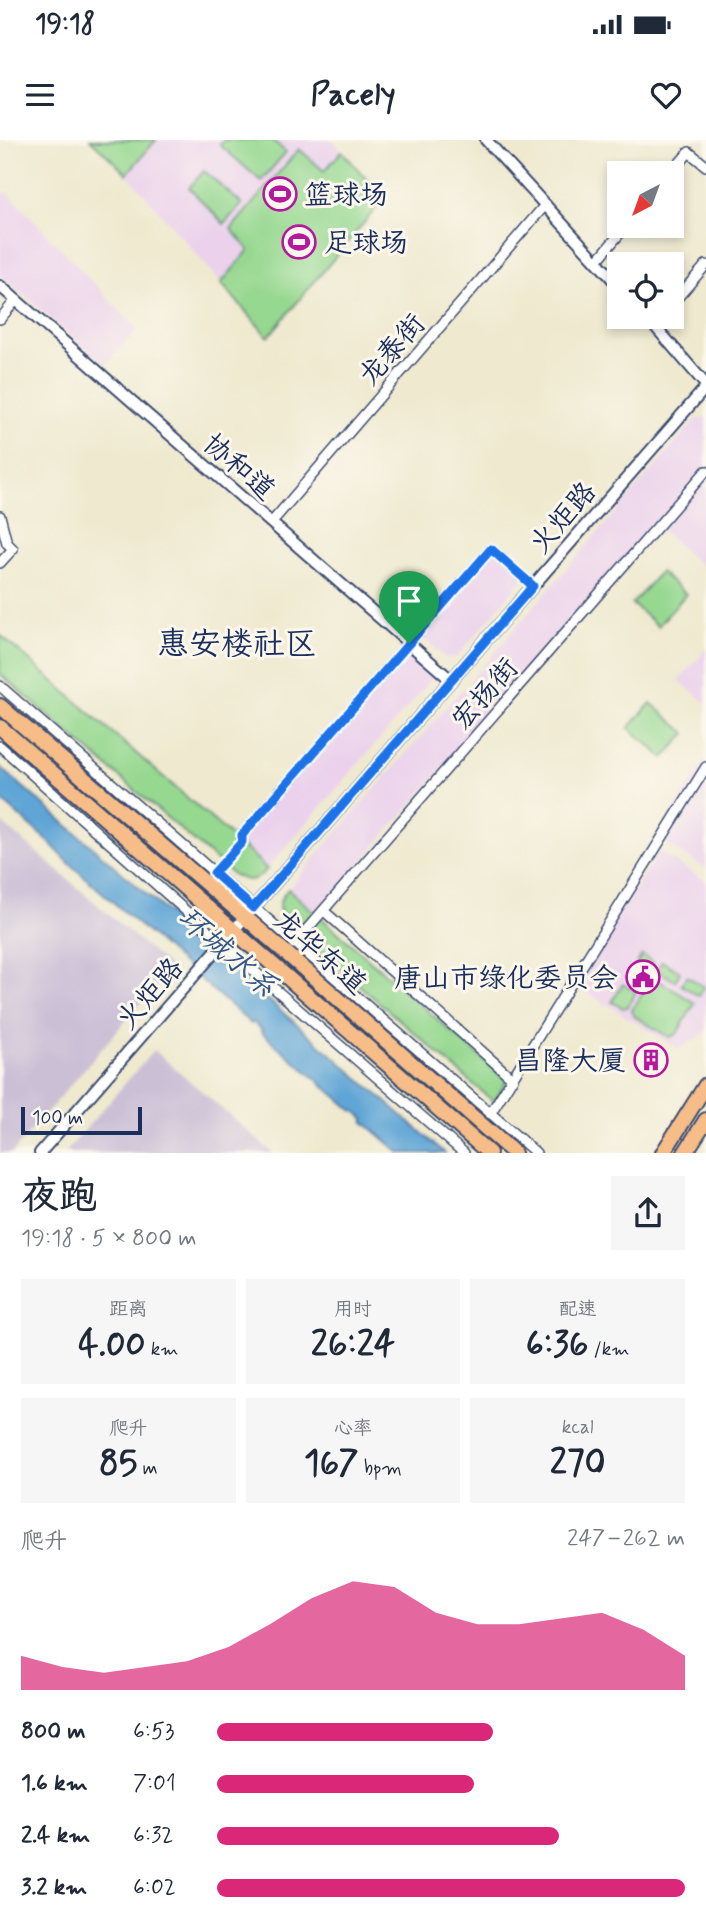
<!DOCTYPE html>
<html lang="zh">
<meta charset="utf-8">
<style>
body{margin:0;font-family:Mynerve,"LXGW WenKai TC",sans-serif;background:#f6f6f7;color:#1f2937;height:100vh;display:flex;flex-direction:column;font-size:26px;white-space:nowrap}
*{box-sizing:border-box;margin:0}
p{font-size:23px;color:#747a83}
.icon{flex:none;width:38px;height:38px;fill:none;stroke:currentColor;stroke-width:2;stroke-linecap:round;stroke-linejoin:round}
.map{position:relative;height:1013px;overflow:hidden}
.details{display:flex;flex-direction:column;background:#fff;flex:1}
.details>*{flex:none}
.needle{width:46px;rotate:221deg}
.controls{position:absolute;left:607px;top:21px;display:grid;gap:14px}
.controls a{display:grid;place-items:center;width:77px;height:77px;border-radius:0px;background:#fff;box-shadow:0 4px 10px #0003;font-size:35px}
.scale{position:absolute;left:21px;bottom:18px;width:121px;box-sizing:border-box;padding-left:7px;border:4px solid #1b2f5e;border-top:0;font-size:19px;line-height:24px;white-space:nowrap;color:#1b2f5e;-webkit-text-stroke:5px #fbf7ec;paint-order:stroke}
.pin{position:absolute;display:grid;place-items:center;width:60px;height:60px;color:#fff;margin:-72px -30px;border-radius:50% 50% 50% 0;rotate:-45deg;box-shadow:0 0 7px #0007}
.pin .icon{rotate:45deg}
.round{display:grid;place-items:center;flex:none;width:74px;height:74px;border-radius:0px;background:#f6f6f7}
.headline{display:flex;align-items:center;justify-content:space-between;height:119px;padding:0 21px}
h1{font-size:38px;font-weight:800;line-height:52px}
.metrics{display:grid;grid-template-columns:repeat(3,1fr);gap:10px;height:119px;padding:7px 21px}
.metrics div{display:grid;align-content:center;border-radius:0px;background:#f6f6f7;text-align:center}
.metrics b{font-size:35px;font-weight:800}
.metrics small{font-size:19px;font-weight:400}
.metrics p{font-size:19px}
.chart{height:196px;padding:14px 21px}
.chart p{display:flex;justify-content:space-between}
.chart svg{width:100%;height:126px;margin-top:7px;fill:#db2777;opacity:.7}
ul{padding:0 21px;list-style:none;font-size:23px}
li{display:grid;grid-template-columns:112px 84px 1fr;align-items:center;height:52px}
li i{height:18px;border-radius:9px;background:#db2777}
.status{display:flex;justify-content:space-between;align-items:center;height:49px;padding:0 35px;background:#fff;direction:ltr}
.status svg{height:19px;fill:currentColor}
header{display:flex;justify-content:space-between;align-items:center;height:91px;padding:0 21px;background:#fff;font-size:32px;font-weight:800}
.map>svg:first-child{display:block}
</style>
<div class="status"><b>19:18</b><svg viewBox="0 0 49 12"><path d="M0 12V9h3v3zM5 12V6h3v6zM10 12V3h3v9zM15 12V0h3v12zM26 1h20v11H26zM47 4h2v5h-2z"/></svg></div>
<header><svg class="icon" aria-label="menu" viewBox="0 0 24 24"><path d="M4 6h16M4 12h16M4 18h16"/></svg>Pacely<svg class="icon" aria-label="heart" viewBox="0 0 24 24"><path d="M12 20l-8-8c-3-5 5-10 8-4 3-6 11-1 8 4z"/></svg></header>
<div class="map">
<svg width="706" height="1013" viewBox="0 0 706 1013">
<rect width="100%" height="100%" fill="#fbf7ec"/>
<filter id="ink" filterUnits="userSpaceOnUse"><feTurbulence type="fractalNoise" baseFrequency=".0143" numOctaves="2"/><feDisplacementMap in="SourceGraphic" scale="14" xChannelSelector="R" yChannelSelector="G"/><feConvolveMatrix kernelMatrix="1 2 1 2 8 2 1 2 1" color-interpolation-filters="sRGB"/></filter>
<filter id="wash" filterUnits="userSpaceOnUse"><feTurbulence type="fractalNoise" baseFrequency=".00686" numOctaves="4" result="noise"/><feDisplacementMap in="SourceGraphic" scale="28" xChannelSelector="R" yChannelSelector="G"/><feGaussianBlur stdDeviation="1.57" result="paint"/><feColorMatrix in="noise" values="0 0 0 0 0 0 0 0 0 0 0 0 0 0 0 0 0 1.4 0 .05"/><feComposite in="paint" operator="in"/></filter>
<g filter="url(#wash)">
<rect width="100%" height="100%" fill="#efe9cf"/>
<path fill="#ebd1ec" d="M 91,0 L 333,0 L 384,59 L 268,197 L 127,34 Z
M 7,52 L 137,189 L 105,225 L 0,135 L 0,59 Z
M 706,277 L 706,327 L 498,567 L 469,542 L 696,279 Z
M 706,333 L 706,426 L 704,428 L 658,387 Z
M 492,407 L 526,435 L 457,517 L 446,518 L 418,493 Z
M 408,505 L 431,524 L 432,539 L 267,729 L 238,702 Z
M 706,510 L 706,563 L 679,540 Z
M 463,548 L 491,573 L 316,774 L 288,749 Z
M 706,619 L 706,729 L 657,698 Z
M 658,711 L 706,741 L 706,892 L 679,909 L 575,845 Z"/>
<path fill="#cbbfd6" d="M 0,681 L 171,828 L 12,1013 L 0,1013 Z
M 154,910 L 273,1013 L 65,1013 Z"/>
<path fill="#96d890" stroke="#588477" stroke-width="2" d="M 91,0 L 156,0 L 127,34 Z
M 224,0 L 272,0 L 286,12 L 261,41 L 220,5 Z
M 299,9 L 324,31 L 342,11 L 384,59 L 268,197 L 221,143 L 249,110 L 231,89 Z
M 204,31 L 242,64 L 224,84 L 189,48 Z
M 660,432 L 686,454 L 658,486 L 632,464 Z
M 0,495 L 238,702 L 267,729 C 255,743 246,743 231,733 L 0,534 Z
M 651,563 L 686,593 L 664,618 L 629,588 Z
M 288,749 L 507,940 L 494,962 L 284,780 C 276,768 279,759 288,749 Z
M 642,815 L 654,823 L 640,846 L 627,838 Z
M 662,821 L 680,832 L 675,841 L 657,830 Z
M 687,836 L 704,847 L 699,856 L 681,845 Z
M 653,837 L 695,863 L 676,895 L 669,897 L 634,876 L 632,870 Z
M 623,844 L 636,852 L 627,867 L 623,868 L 612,862 Z"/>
<path fill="#5fa5d5" stroke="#3d6a9a" stroke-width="2" d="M 0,627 L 445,1013 L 400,1013 L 364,982 L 365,979 L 354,970 L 353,971 L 261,892 L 262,890 L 253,882 L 251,884 L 70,724 L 49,702 L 0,659 Z"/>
</g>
<g filter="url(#ink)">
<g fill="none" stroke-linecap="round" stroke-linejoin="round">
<defs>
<path id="minor" d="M 671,33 L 689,12 L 706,26
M 597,121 L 626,86
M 672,164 L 706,125
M 0,179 L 16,160
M 654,185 L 661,177
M 0,376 L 7,403 L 13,409 L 0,423
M 271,383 L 546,64
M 0,546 L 536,1013
M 0,606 L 222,803 L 464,1013
M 214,733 L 242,702 L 242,695 L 491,409 L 533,446
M 324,771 L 513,939
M 294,804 L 706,331
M 490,974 L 706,627"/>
<path id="tertiary" d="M 486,0 L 620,147
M 0,146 L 451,540
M 647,177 L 706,245
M 40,1013 L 706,247"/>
<path id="primary" d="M 0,566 L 245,777 L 514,1013
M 0,587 L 489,1013
M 663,1013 L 706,945
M 685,1013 L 706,980"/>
</defs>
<use href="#minor" stroke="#3b4b6f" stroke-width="12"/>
<use href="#tertiary" stroke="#3b4b6f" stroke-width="14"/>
<use href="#primary" stroke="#3b4b6f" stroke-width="18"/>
<use href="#minor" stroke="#fff" stroke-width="9"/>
<use href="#tertiary" stroke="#fff" stroke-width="10"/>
<use href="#primary" stroke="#f7bd88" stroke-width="14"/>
</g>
</g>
<g fill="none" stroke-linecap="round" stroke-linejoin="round" filter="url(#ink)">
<defs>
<path id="route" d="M 491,409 L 533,446 L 253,768 L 214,733 L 242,702 L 242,695 Z"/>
</defs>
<use href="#route" stroke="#fff" stroke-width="14"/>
<use href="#route" stroke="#1a73e8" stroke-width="9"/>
</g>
<defs>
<symbol id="stadium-ring" viewBox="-11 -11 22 22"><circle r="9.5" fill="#fbf7ec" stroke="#b5179e" stroke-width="1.5"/><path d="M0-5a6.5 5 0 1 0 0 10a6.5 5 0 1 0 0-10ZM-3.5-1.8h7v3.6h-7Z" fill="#b5179e"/></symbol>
<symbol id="civic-ring" viewBox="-11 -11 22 22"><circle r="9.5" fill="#fbf7ec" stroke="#b5179e" stroke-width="1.5"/><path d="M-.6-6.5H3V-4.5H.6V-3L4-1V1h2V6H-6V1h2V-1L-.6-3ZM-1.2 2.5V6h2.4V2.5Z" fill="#b5179e"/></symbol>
<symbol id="building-ring" viewBox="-11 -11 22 22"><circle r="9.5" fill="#fbf7ec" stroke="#b5179e" stroke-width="1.5"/><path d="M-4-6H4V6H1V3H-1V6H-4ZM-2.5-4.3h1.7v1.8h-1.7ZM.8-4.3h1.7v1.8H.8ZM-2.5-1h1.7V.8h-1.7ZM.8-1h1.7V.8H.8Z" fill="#b5179e"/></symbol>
</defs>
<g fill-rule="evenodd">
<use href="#stadium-ring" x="261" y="35" width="38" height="38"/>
<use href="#stadium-ring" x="280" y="83" width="38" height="38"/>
<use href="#civic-ring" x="624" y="818" width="38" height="38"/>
<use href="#building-ring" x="632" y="901" width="38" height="38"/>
</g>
<g text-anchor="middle" stroke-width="6" stroke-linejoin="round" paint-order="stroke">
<g font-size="28" fill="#1b2f5e" stroke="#fbf7ec" text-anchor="start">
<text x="304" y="64">篮球场</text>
<text x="324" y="112">足球场</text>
<text x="618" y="847" text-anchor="end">唐山市绿化委员会</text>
<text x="626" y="930" text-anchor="end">昌隆大厦</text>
</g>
<g font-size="28" fill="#1b2f5e" stroke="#fbf7ec">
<text transform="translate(391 209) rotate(-49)" y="10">龙泰街</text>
<text transform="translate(240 326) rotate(41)" y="10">协和道</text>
<text transform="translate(562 377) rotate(-49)" y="10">火炬路</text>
<text transform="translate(484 553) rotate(-49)" y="10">宏扬街</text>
<text transform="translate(321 811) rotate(41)" y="10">龙华东道</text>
<text transform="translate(149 853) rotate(-49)" y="10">火炬路</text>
</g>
<g font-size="30" font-style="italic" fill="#335888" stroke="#fbf7ec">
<text transform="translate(228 812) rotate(41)" y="10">环城水系</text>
</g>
<g font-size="32" fill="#1b2f5e" stroke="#fbf7ec">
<text x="237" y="514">惠安楼社区</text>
</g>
</g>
</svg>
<div class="controls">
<a><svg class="needle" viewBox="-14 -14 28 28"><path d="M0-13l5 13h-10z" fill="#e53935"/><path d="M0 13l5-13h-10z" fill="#747a83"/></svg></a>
<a><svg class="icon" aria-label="locate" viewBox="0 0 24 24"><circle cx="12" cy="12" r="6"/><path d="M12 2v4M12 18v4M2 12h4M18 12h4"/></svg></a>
</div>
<div class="scale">100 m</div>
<div class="pin" style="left:409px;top:503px;background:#1e9e55"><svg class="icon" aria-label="arrive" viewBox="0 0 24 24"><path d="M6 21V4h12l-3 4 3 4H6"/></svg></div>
</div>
<section class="details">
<div class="headline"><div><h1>夜跑</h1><p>19:18 · 5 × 800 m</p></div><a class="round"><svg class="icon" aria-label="share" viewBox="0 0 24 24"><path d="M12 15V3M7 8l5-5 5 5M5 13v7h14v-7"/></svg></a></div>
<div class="metrics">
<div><p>距离</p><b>4.00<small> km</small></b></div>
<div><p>用时</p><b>26:24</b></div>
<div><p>配速</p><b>6:36<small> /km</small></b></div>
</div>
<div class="metrics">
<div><p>爬升</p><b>85<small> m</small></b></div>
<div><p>心率</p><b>167<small> bpm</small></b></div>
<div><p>kcal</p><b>270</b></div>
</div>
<div class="chart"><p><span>爬升</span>247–262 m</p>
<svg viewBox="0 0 160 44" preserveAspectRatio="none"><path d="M0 44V32L10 36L20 38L30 36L40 34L50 29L60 21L70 12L80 6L90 8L100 17L110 21L120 21L130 19L140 17L150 23L160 32V44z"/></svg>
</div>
<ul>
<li><b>800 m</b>6:53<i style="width:59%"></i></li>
<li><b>1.6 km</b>7:01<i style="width:55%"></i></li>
<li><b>2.4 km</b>6:32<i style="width:73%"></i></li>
<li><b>3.2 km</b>6:02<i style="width:100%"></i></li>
</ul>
</section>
